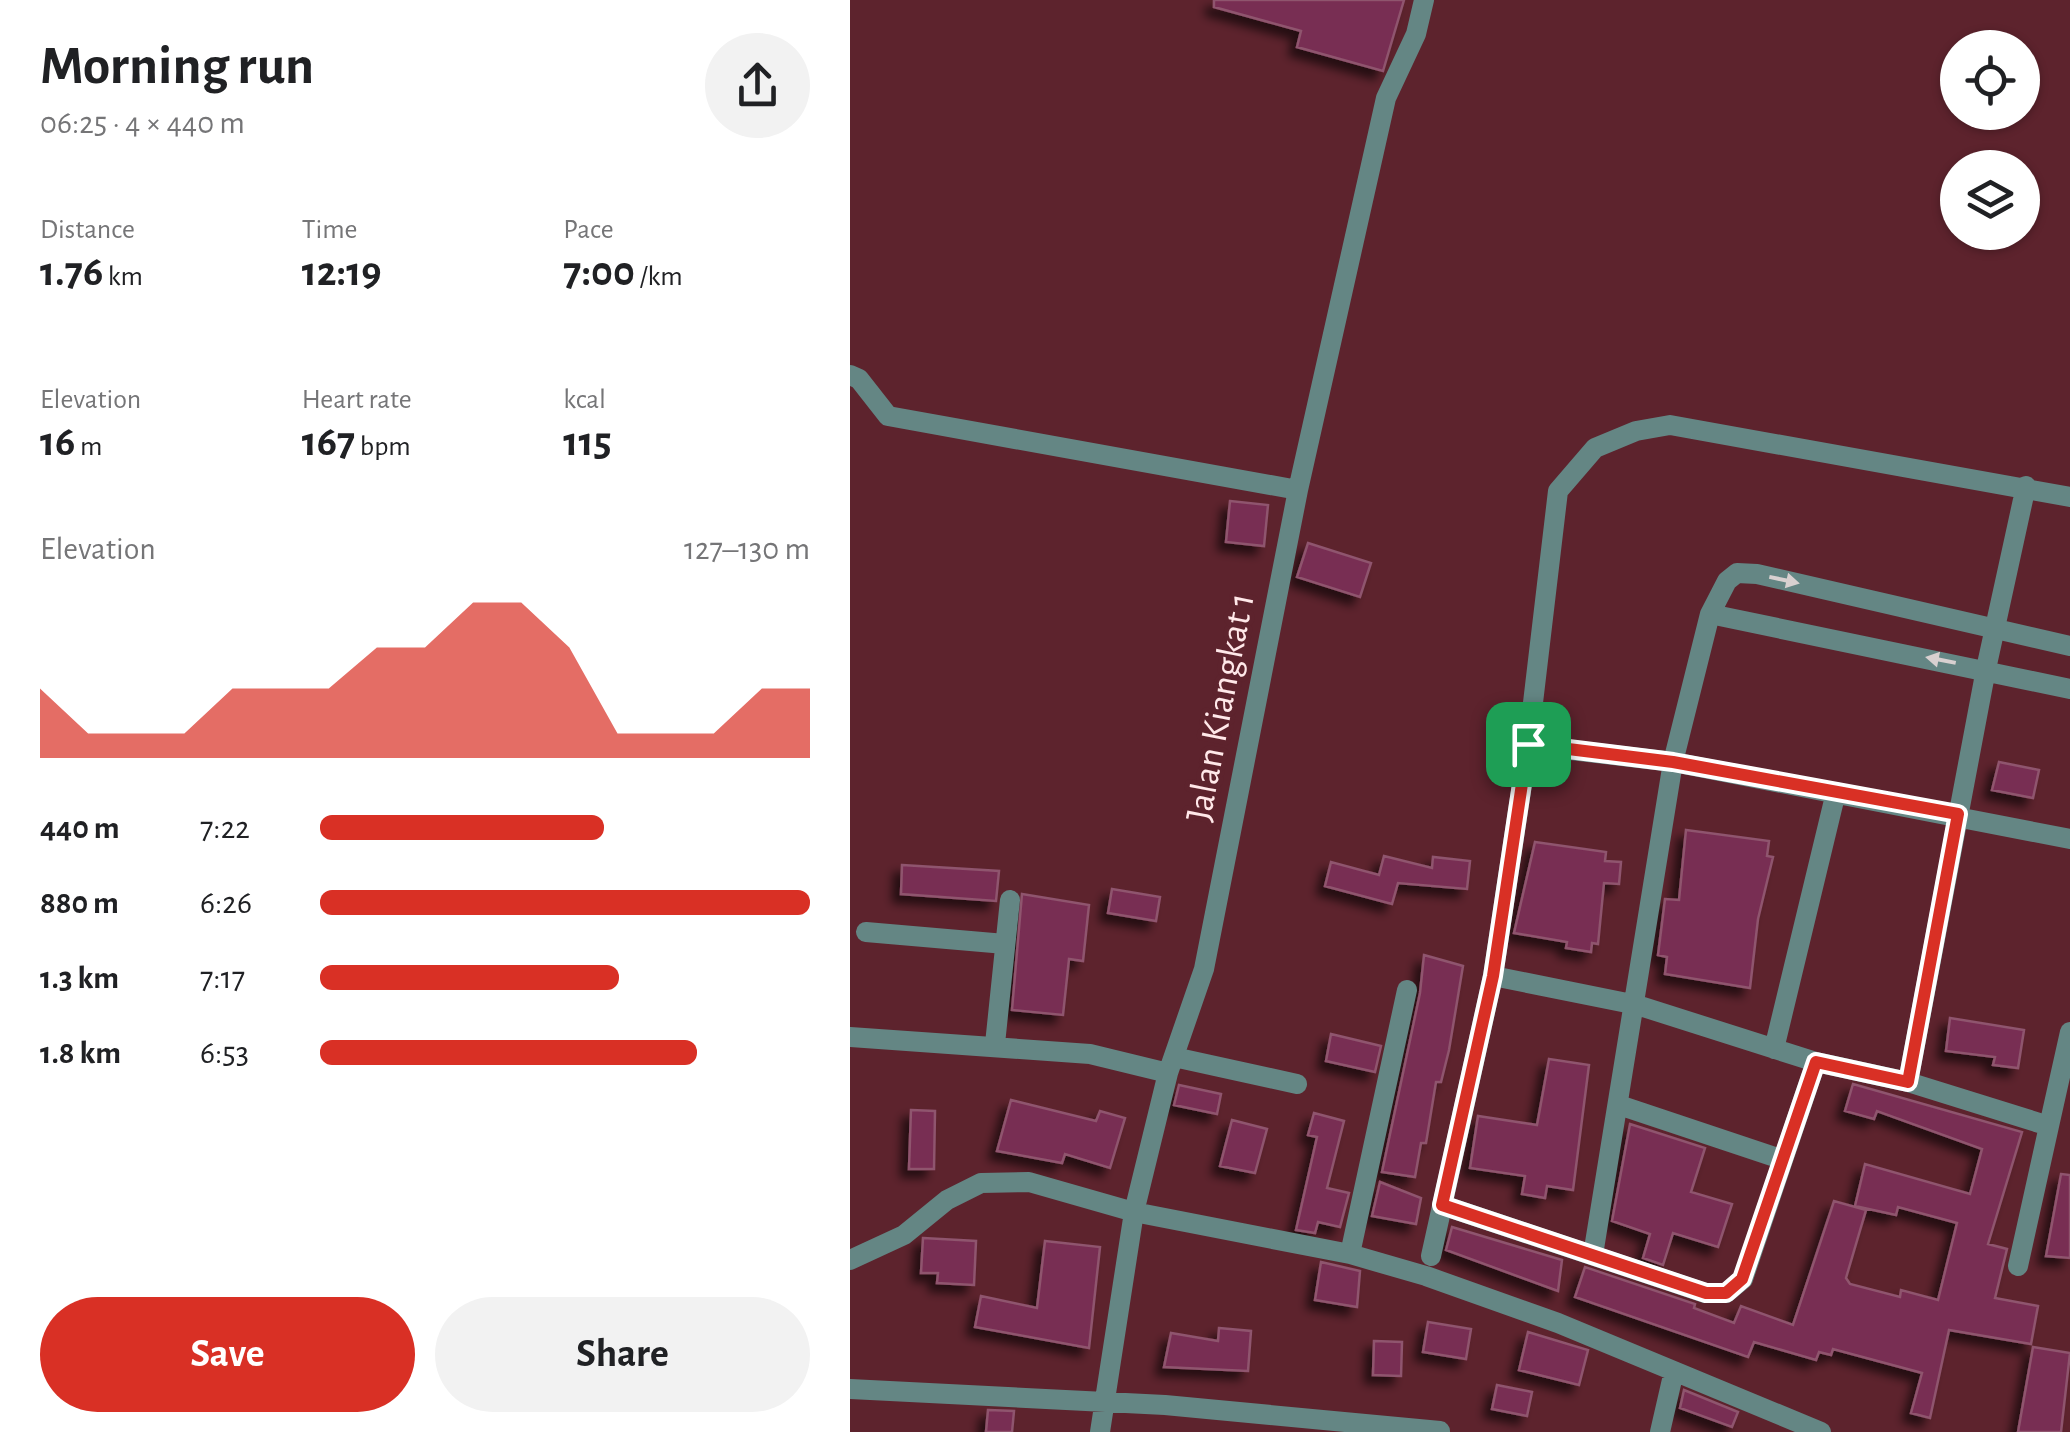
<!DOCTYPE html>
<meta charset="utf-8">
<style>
body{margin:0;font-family:"Alegreya Sans",sans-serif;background:#f2f2f2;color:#202124;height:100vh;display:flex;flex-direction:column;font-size:38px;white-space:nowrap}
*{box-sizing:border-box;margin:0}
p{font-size:32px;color:#757577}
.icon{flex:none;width:55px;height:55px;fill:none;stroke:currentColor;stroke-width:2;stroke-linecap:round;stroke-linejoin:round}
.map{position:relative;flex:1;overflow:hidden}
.drawer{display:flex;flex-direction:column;background:#fff;width:850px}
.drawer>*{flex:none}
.tools{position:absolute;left:1090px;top:30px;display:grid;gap:20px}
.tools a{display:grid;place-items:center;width:100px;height:100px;border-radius:50%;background:#fff;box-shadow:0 2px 8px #0004;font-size:50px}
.pin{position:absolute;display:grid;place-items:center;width:85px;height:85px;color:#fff;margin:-42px;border-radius:20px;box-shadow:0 5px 15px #0006}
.round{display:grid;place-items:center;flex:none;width:105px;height:105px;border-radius:52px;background:#f2f2f2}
.overview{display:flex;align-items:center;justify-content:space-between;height:170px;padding:0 40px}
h1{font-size:55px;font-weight:700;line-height:75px}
.stats{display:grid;grid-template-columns:repeat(3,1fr);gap:15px;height:170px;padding:10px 40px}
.stats div{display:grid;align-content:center}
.stats b{font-size:42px;font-weight:700}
.stats small{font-size:28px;font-weight:400}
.stats p{font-size:28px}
.chart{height:280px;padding:20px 40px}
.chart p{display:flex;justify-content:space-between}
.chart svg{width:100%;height:180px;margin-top:10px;fill:#d93025;opacity:.7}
.primary-button{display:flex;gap:20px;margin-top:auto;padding:20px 40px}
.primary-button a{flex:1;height:115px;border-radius:60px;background:#d93025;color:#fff;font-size:40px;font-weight:700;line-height:115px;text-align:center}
.primary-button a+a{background:#f2f2f2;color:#202124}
ul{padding:0 40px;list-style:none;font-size:32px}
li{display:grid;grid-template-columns:160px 120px 1fr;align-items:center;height:75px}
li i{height:25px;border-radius:12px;background:#d93025}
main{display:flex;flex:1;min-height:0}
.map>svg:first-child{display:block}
</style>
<main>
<section class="drawer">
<div class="overview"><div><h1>Morning run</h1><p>06:25 · 4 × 440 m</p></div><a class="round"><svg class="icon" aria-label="share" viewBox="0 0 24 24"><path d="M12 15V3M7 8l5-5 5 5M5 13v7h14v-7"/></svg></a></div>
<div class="stats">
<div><p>Distance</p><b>1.76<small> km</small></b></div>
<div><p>Time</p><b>12:19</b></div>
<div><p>Pace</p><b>7:00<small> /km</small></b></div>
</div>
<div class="stats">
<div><p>Elevation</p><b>16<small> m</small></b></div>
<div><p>Heart rate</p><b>167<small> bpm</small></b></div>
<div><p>kcal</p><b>115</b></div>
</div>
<div class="chart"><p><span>Elevation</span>127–130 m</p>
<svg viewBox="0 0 160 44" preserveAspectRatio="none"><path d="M0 44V27L10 38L20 38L30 38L40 27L50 27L60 27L70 17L80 17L90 6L100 6L110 17L120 38L130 38L140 38L150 27L160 27V44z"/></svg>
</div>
<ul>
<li><b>440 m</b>7:22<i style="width:58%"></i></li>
<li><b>880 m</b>6:26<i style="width:100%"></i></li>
<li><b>1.3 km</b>7:17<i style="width:61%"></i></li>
<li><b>1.8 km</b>6:53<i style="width:77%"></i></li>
</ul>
<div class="primary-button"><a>Save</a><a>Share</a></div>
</section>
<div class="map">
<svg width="1220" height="1432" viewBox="0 0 1220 1432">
<defs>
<filter id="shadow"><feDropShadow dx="-8" dy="8" stdDeviation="5" flood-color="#0009"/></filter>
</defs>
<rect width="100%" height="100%" fill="#5d232d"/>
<path fill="#782d53" stroke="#8f546e" stroke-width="2.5" filter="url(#shadow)" d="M 364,0 L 554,0 L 533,71 L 447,47 L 451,31 L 364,7 Z
M 380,501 L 418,505 L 414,546 L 376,542 Z
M 458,543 L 521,563 L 510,597 L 447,577 Z
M 1149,762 L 1189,770 L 1183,798 L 1142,790 Z
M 836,830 L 919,841 L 917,856 L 923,857 L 908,919 L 900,988 L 815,974 L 817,957 L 808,955 L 815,899 L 829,900 Z
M 685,842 L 756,852 L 755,861 L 771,862 L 769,884 L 754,883 L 748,944 L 742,943 L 741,952 L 716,948 L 717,942 L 664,933 Z
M 534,856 L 582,868 L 583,857 L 620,861 L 617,889 L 548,883 L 542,904 L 475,886 L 481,862 L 529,875 Z
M 52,865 L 149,871 L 146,901 L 51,894 Z
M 262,889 L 310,897 L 306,921 L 258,913 Z
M 172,894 L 239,905 L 233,961 L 219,959 L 213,1015 L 162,1010 Z
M 574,955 L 613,966 L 599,1050 L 591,1082 L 586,1082 L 576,1143 L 571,1143 L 565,1177 L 532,1172 L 570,993 Z
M 1100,1018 L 1174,1030 L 1168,1068 L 1143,1065 L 1145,1057 L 1096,1051 Z
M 481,1034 L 531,1046 L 525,1072 L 476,1061 Z
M 699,1059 L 739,1065 L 723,1190 L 697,1186 L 695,1198 L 672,1194 L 675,1176 L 620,1168 L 628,1116 L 687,1125 Z
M 1003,1084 L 1172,1132 L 1138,1244 L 1157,1249 L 1145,1298 L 1188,1306 L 1181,1344 L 1099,1330 L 1080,1418 L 1061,1413 L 1072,1373 L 983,1349 L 981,1355 L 969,1352 L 966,1360 L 904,1342 L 898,1357 L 725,1297 L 735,1267 L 845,1304 L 844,1308 L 884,1323 L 891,1306 L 943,1325 L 984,1201 L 1016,1210 L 996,1278 L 1000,1284 L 1050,1297 L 1051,1290 L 1088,1300 L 1107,1223 L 1048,1207 L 1046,1215 L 1005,1206 L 1015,1164 L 1120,1194 L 1132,1149 L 1027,1111 L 1024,1119 L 995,1111 Z
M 329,1085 L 371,1094 L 367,1114 L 324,1105 Z
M 161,1100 L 246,1121 L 250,1111 L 275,1118 L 260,1168 L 215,1154 L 212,1163 L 147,1151 Z
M 61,1110 L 85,1111 L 84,1169 L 59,1169 Z
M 464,1113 L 494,1121 L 477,1188 L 499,1193 L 490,1227 L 468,1222 L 465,1233 L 446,1230 L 467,1137 L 458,1135 Z
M 382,1120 L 417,1129 L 405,1173 L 370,1166 Z
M 780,1124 L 855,1148 L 841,1192 L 882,1204 L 868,1247 L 823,1233 L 813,1265 L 793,1258 L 800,1234 L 762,1221 Z
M 1211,1174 L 1220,1175 L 1220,1258 L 1196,1256 Z
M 530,1182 L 571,1198 L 566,1224 L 522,1216 Z
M 602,1227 L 712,1260 L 708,1291 L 596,1250 Z
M 73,1238 L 126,1241 L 124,1285 L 87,1283 L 88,1273 L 71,1273 Z
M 195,1241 L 250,1247 L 239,1348 L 125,1327 L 131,1296 L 187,1308 Z
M 471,1262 L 510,1271 L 507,1307 L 465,1300 Z
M 578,1322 L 621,1329 L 616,1359 L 573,1352 Z
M 369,1328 L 401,1331 L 398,1371 L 314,1367 L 321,1333 L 368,1341 Z
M 678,1332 L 738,1350 L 729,1385 L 669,1370 Z
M 524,1341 L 552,1342 L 551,1376 L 523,1375 Z
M 1183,1347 L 1220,1353 L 1211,1432 L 1168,1432 Z
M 647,1385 L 682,1392 L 677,1416 L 642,1409 Z
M 834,1390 L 888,1412 L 882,1427 L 830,1408 Z
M 138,1410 L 164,1411 L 162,1432 L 136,1432 Z"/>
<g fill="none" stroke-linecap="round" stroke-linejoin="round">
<path stroke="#648684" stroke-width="20" d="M 0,375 L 9,379 L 38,416 L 448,490
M 860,614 L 1220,689
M 678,745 L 823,762 L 1220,839
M 16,932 L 155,944
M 643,976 L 787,1005 L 966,1062 L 1058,1082 L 1199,1126 L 1220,1032
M 0,1037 L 240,1054 L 318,1073
M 145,1044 L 160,900
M 924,1049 L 986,792
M 324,1057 L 447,1084
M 1058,1082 L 1136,669 L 1176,486
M 769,1105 L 931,1159
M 592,1205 L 855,1293 L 876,1293 L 893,1279 L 966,1062
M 500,1254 L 557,990
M 743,1255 L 823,762 L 860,614 L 877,581 L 887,573 L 907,574 L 1220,646
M 581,1256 L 643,976 L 678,745 L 708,491 L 745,448 L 786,431 L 820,425 L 1220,497
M 0,1260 L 54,1235 L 97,1200 L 131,1183 L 179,1182 L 284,1212 L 500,1254 L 576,1276 L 708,1323 L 971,1432
M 1168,1266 L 1199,1126
M 0,1389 L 315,1405 L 590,1431
M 250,1432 L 284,1212 L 318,1073 L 354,969 L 448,490 L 536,98 L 566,34 L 574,0
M 810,1432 L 824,1371"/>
</g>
<defs><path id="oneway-solid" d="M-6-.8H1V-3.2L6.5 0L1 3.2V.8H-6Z" transform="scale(2.5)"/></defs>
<g fill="#d8d0d0">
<use href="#oneway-solid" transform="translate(934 580) rotate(12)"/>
<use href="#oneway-solid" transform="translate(1091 660) rotate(-169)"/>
</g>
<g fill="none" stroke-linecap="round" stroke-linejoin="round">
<defs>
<path id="route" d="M 678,744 L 823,762 L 1108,814 L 1058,1082 L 966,1062 L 892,1279 L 876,1293 L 856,1293 L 592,1205 L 643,976 Z"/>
</defs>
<use href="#route" stroke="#fff" stroke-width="20"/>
<use href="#route" stroke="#d93025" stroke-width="12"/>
</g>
<g text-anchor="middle" stroke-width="10" stroke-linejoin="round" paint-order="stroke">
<g font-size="38" fill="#ffe8e9" stroke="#5d232d">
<text transform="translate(369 707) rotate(-79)" y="13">Jalan Kiangkat 1</text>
</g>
</g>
</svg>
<div class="tools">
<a><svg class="icon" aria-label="locate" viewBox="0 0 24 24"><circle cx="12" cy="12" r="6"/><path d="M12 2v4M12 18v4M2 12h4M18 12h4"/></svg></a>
<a><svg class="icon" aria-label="layers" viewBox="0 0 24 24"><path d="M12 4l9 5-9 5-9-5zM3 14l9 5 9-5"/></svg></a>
</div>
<div class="pin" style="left:678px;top:744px;background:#1e9e55"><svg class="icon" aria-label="arrive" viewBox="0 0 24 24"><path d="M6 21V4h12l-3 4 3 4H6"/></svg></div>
</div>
</main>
